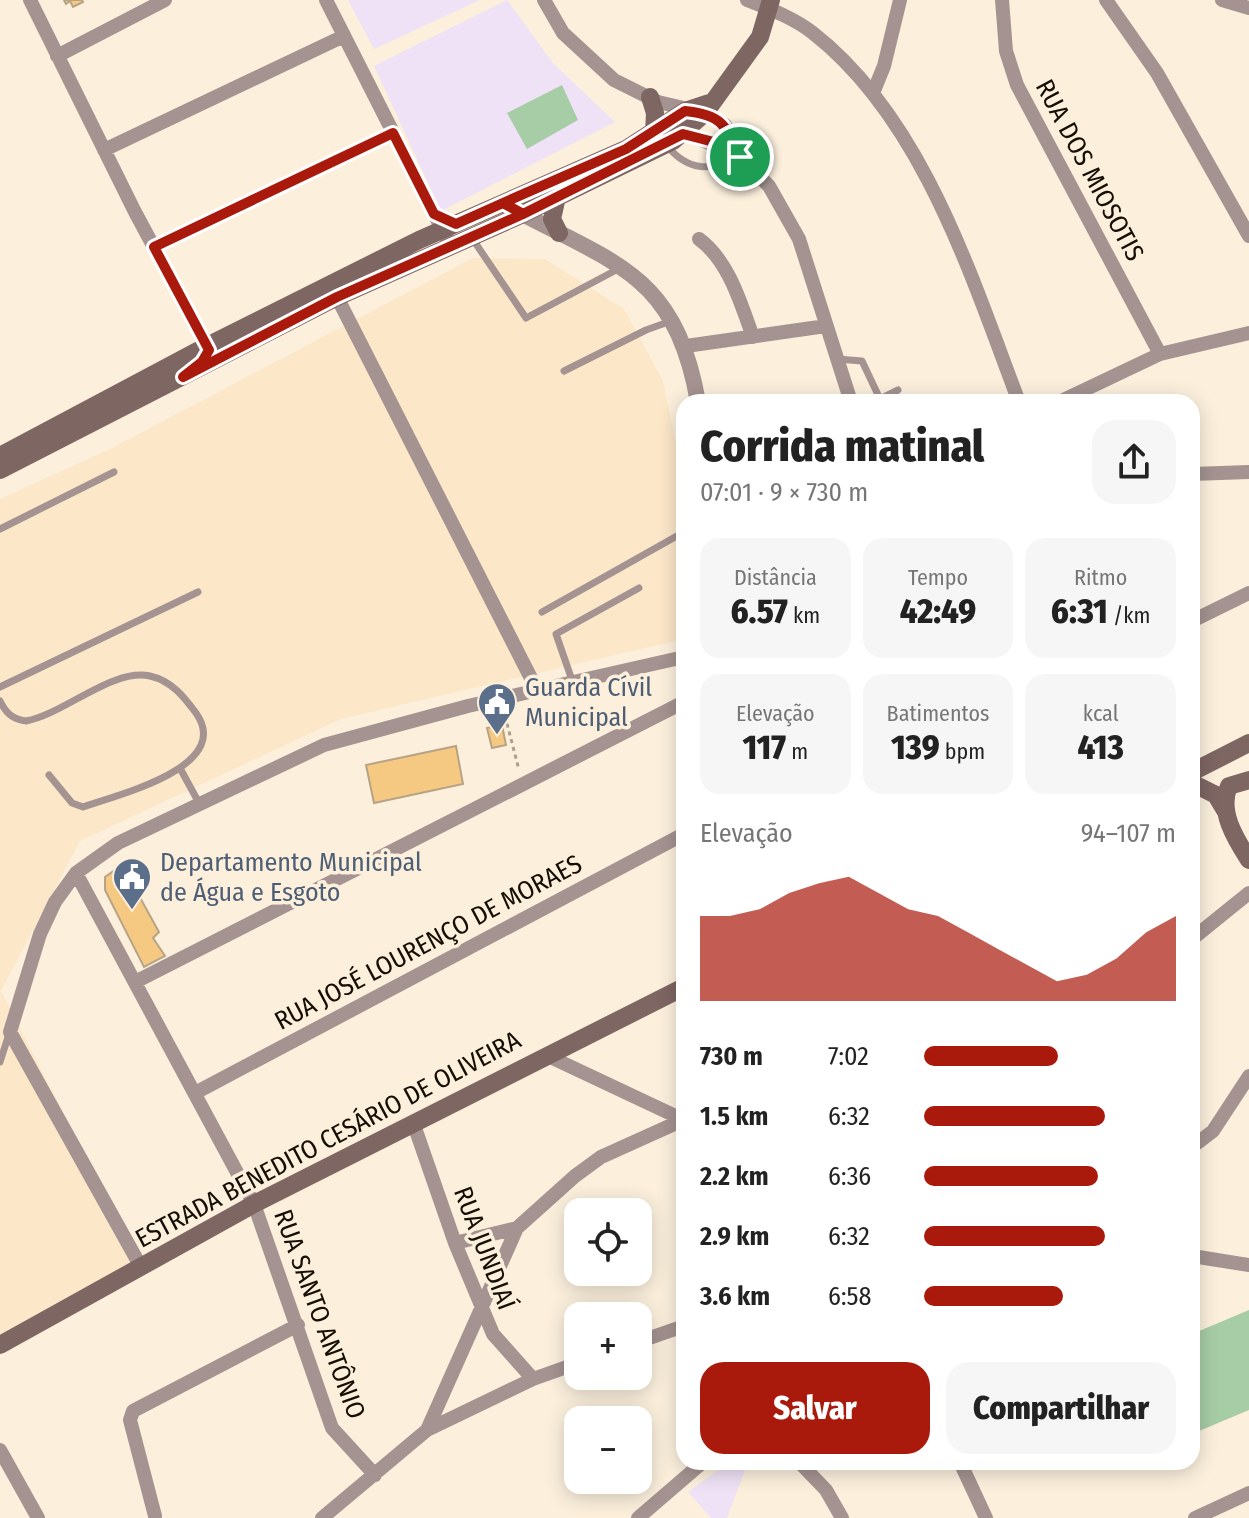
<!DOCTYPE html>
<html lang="pt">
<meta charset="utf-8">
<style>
body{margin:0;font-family:"Fira Sans Condensed",sans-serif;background:#f6f6f6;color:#222;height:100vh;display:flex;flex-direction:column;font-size:30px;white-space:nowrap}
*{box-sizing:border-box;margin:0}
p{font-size:26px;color:#767676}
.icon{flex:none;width:44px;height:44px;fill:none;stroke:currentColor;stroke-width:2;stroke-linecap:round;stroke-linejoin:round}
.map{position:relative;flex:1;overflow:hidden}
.details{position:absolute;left:676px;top:394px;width:524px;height:1076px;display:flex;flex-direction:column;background:#fff;border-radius:24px;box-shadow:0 4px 20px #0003}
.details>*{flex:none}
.fabs{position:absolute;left:564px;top:1198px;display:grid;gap:16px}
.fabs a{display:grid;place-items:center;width:88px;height:88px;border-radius:16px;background:#fff;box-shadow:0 4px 20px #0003;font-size:40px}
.pin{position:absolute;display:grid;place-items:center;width:68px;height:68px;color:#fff;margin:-34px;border:4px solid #fff;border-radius:50%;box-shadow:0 2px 8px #0007}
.round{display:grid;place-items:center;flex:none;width:84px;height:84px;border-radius:24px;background:#f6f6f6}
.overview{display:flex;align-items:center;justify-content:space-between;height:136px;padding:0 24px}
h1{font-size:44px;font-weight:800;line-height:60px}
.metrics{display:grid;grid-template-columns:repeat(3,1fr);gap:12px;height:136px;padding:8px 24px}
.metrics div{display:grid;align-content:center;border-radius:20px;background:#f6f6f6;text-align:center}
.metrics b{font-size:34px;font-weight:800}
.metrics small{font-size:22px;font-weight:400}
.metrics p{font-size:22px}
.chart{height:224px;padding:16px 24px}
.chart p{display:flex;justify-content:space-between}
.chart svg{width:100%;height:144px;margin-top:8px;fill:#aa1a0c;opacity:.7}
.button{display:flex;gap:16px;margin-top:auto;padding:16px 24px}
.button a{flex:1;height:92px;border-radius:24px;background:#aa1a0c;color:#fff;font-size:32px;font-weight:800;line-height:92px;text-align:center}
.button a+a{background:#f6f6f6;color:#222}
ul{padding:0 24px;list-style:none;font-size:26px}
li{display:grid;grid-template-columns:128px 96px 1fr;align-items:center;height:60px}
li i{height:20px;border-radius:10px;background:#aa1a0c}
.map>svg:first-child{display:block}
</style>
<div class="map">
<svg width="1249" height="1518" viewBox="0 0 1249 1518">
<rect width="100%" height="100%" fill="#fcf0dd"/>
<path fill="#fce7c9" d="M 473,258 L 545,259 L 624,309 L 663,381 L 684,482 L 684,639 L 341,719 L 80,841 L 1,991 L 138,1259 L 0,1336 L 0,499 L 112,448 Z"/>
<path fill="#efe2f6" d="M 348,0 L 480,0 L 374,49 Z
M 507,0 L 553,63 L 615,122 L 441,211 L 374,66 Z
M 748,1462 L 727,1518 L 711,1518 L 688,1492 L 729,1463 Z"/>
<path fill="#a7cda6" d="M 562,85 L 578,120 L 527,149 L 507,113 Z
M 1249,1310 L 1249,1410 L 1192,1434 L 1192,1334 Z"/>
<path fill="#f6c983" stroke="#b7a386" stroke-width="2" d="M 64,0 L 82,0 L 83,2 L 73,7 L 70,1 L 66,4 Z
M 502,725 L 506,745 L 492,748 L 487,728 Z
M 456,746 L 463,784 L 374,803 L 366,765 Z
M 122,865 L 159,932 L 153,938 L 165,956 L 144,967 L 105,890 L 105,877 Z"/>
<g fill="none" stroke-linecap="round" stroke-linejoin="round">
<path stroke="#aba191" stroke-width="3" stroke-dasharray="4 4" stroke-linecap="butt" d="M 505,716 L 519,770"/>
<path stroke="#a49391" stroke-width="7" d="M 667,146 C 690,173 709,169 741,160
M 472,238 L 526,318 L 620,268
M 837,359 L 862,361 L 880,399 L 898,390
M 564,371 L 646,330 L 671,321
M 0,529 L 114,472
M 542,612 L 684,532
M 573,683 L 556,634 L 639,588
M 0,687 L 198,592
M 0,701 C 6,713 12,719 26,721 C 64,714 112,668 150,676 C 172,681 184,697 196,713 C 234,767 117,795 83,807 L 72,803 L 49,775
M 181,770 L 199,803
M 0,1062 L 9,1034"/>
<path stroke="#a49391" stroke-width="14" d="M 30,0 L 135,212 L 207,346
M 326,0 L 447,239
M 544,0 L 563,33 L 614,80 L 658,102 L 705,113 L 725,125 L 740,157 L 769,186 L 799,239 L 851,402
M 747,0 C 770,9 794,18 813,33 C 923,119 971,276 1019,402
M 1002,0 L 1006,51 L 1017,85 L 1160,354
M 1106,0 L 1157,73 L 1249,236
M 1222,0 L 1249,8
M 57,56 L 165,0
M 873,93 L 884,66 L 900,0
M 676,128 L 740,157
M 104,150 L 344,36
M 699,239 C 729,261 741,304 753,337
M 154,247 L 393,133
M 337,297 L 537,690
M 686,346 L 826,326
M 1059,402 L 1160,354 L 1249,333
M 1192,474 L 1249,472
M 1192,621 L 1249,593
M 76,873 L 254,1204 L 332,1428 L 375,1475
M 1192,939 L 1249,893
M 137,981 L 684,702
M 546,1055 L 684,1120
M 195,1093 L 684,834
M 413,1122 L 455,1243 L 493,1334 L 533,1379
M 1192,1147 L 1213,1131 L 1249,1076
M 455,1243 L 517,1228
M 1192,1256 L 1249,1265
M 141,1267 L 10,1032 L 40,934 L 55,902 L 76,873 L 118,843 L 324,745 L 468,706 L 684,657
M 638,1342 L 684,1326
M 427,1430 L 517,1228 L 575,1176 L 601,1157 L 683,1120
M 0,1450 L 38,1518
M 799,1462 L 826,1490 L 842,1518
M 960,1462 L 986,1518
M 155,1516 L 130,1420 L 133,1411 L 298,1325
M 322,1518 L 427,1430 L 533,1379 L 578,1363
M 638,1518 L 703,1462
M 1195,1518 L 1249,1493"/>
<path stroke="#a49391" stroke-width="16" d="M 515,210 C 617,265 675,274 698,402"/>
<path stroke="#7e6663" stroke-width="18" d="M 650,97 L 655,113 L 654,133
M 557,197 L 552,219 L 559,233
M 0,456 L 207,346 L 419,240 L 626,149 L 685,111 L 709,103
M 0,470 L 337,297 L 523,214 L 673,141 L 705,113 L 760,37 L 771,0
M 1192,772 L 1249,743
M 1249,780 L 1229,786 C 1218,811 1235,838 1249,860
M 1192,783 L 1216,795 L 1225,810
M 0,1345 L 254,1204 L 684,987"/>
</g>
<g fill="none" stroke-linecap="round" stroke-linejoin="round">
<defs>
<path id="route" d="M 740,157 L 710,141 L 683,134 L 523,214 L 503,203 L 456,224 L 434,214 L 393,133 L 154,247 L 209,350 L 202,362 L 183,377 L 337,297 L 523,214 L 503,203 L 626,149 L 685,111 C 723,115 725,125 740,157"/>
</defs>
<use href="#route" stroke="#fff" stroke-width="16"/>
<use href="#route" stroke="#aa1a0c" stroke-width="10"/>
</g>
<defs>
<symbol id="civic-pin" viewBox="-11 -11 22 30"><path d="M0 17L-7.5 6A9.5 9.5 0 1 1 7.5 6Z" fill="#5c6f8a" stroke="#fcf0dd"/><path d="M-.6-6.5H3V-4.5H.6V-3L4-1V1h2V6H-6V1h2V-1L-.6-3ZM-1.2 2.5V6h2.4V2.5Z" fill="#fff"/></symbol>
</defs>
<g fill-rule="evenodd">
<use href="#civic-pin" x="475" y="680" width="44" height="60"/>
<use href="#civic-pin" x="110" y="855" width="44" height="60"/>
</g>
<g text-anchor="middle" stroke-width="7" stroke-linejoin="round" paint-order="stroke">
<g font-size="26" fill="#150e04" stroke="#fcf0dd">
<text transform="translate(1090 170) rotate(62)" y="9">RUA DOS MIOSOTIS</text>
<text transform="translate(428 942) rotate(-28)" y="9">RUA JOSÉ LOURENÇO DE MORAES</text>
<text transform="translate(328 1139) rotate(-28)" y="9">ESTRADA BENEDITO CESÁRIO DE OLIVEIRA</text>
<text transform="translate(485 1248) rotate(69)" y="9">RUA JUNDIAÍ</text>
<text transform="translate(320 1314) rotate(70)" y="9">RUA SANTO ANTÔNIO</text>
</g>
<g font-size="26" fill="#4e5e75" stroke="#fcf0dd" text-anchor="start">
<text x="525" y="696">Guarda Cívil<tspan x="525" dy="30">Municipal</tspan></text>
<text x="160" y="871">Departamento Municipal<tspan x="160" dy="30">de Água e Esgoto</tspan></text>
</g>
</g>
</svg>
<div class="fabs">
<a><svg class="icon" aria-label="locate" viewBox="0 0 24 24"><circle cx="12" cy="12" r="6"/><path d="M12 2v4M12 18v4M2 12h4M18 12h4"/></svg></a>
<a>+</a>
<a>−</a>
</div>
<div class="pin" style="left:740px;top:157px;background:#1e9e55"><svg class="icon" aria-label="arrive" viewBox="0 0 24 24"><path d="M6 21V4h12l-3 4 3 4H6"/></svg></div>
<section class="details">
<div class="overview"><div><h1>Corrida matinal</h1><p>07:01 · 9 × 730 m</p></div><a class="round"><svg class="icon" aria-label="share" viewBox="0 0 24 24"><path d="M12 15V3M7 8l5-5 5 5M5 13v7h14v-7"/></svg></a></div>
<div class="metrics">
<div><p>Distância</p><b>6.57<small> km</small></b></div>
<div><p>Tempo</p><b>42:49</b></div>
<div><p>Ritmo</p><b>6:31<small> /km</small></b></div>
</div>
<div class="metrics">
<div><p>Elevação</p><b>117<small> m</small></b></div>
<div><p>Batimentos</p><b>139<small> bpm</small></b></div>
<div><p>kcal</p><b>413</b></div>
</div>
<div class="chart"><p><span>Elevação</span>94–107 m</p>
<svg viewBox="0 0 160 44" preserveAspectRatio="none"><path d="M0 44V18L10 18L20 16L30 11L40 8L50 6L60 11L70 16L80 18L90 23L100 28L110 33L120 38L130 36L140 31L150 23L160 18V44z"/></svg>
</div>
<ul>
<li><b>730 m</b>7:02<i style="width:53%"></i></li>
<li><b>1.5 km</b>6:32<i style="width:72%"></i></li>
<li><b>2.2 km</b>6:36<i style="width:69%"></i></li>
<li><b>2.9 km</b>6:32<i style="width:72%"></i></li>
<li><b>3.6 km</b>6:58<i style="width:55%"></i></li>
</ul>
<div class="button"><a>Salvar</a><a>Compartilhar</a></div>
</section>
</div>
